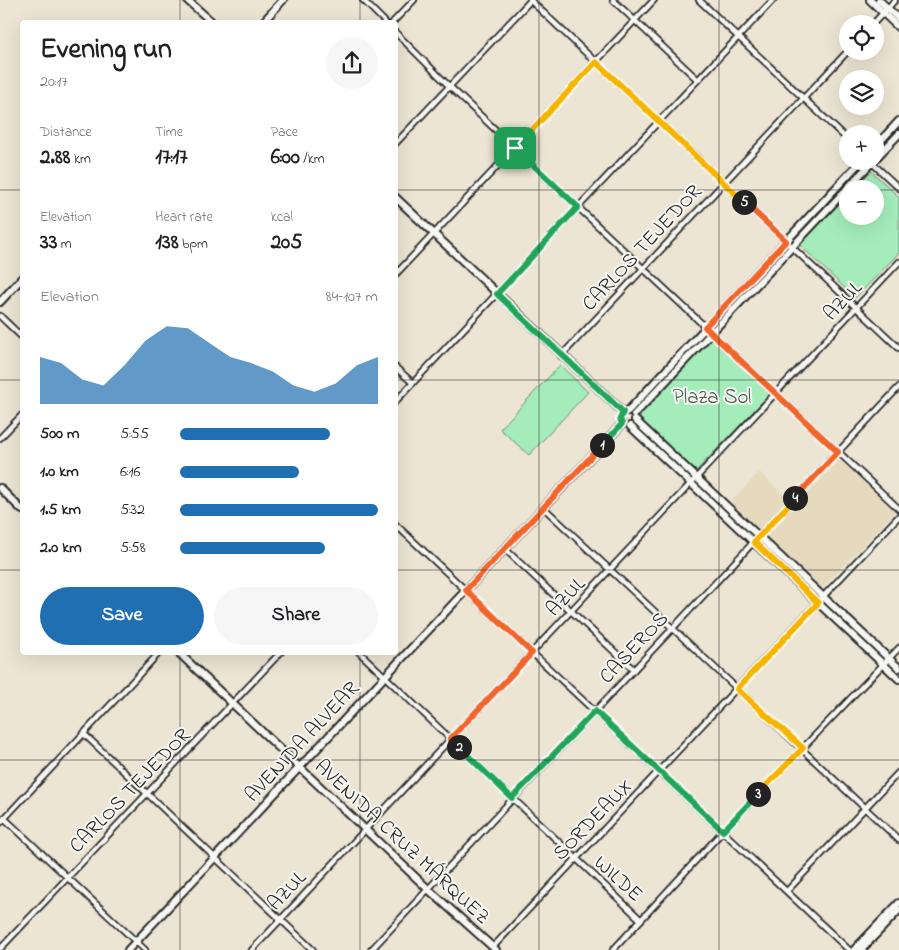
<!DOCTYPE html>
<meta charset="utf-8">
<style>
body{margin:0;font-family:"Indie Flower",sans-serif;background:#f6f6f6;color:#202124;height:100vh;display:flex;flex-direction:column;font-size:19px;white-space:nowrap}
*{box-sizing:border-box;margin:0}
p{font-size:16px;color:#757577}
.icon{flex:none;width:28px;height:28px;fill:none;stroke:currentColor;stroke-width:2;stroke-linecap:round;stroke-linejoin:round}
.map{position:relative;flex:1;overflow:hidden}
.sheet{position:absolute;left:20px;top:20px;width:378px;height:635px;display:flex;flex-direction:column;background:#fff;border-radius:5px;box-shadow:0 5px 20px #0002}
.sheet>*{flex:none}
.fabs{position:absolute;left:839px;top:15px;display:grid;gap:10px}
.fabs a{display:grid;place-items:center;width:45px;height:45px;border-radius:50%;background:#fff;box-shadow:0 5px 20px #0002;font-size:25px}
.pin{position:absolute;display:grid;place-items:center;width:42px;height:42px;color:#fff;margin:-21px;border-radius:10px;box-shadow:0 2px 8px #0006}
.km{position:absolute;width:25px;height:25px;margin:-12px;border-radius:50%;background:#222;color:#fff;font-size:14px;line-height:25px;text-align:center}
.round{display:grid;place-items:center;flex:none;width:52px;height:52px;border-radius:26px;background:#f6f6f6}
.overview{display:flex;align-items:center;justify-content:space-between;height:85px;padding:0 20px}
h1{font-size:28px;font-weight:700;line-height:38px}
.metrics{display:grid;grid-template-columns:repeat(3,1fr);gap:8px;height:85px;padding:5px 20px}
.metrics div{display:grid;align-content:center}
.metrics b{font-size:21px;font-weight:700}
.metrics small{font-size:14px;font-weight:400}
.metrics p{font-size:14px}
.chart{height:140px;padding:10px 20px}
.chart p{display:flex;justify-content:space-between}
.chart svg{width:100%;height:90px;margin-top:5px;fill:#1f6fb2;opacity:.7}
.cta{display:flex;gap:10px;margin-top:auto;padding:10px 20px}
.cta a{flex:1;height:58px;border-radius:30px;background:#1f6fb2;color:#fff;font-size:20px;font-weight:700;line-height:58px;text-align:center}
.cta a+a{background:#f6f6f6;color:#202124}
ul{padding:0 20px;list-style:none;font-size:16px}
li{display:grid;grid-template-columns:80px 60px 1fr;align-items:center;height:38px}
li i{height:12px;border-radius:6px;background:#1f6fb2}
.map>svg:first-child{display:block}
</style>
<div class="map">
<svg width="899" height="950" viewBox="0 0 899 950">
<rect width="100%" height="100%" fill="#ece5d3"/>
<filter id="ink" filterUnits="userSpaceOnUse"><feTurbulence type="fractalNoise" baseFrequency=".02" numOctaves="2"/><feDisplacementMap in="SourceGraphic" scale="10" xChannelSelector="R" yChannelSelector="G"/><feConvolveMatrix kernelMatrix="1 2 1 2 8 2 1 2 1" color-interpolation-filters="sRGB"/></filter>
<g filter="url(#ink)">
<path fill="#e5d9be" d="M 840,460 L 895,512 L 822,588 L 767,536 Z
M 759,472 L 789,500 L 761,530 L 731,502 Z"/>
<path fill="#a4edbb" stroke="#688c73" d="M 864,163 L 866,164 L 797,236 L 796,235 Z
M 871,171 L 899,197 L 899,253 L 855,298 L 800,245 L 847,196 L 848,216 L 875,216 L 875,189 L 854,189 Z
M 782,251 L 783,252 L 714,323 Z
M 704,334 L 705,335 L 636,406 Z
M 711,339 L 770,394 L 696,471 L 640,420 L 641,411 Z
M 560,365 L 588,392 L 529,455 L 500,429 Z
M 638,426 L 690,475 L 688,478 L 636,428 Z
M 701,484 L 753,534 L 751,536 L 699,486 Z
M 764,544 L 816,594 L 814,596 L 762,547 Z
M 827,604 L 879,654 L 877,656 L 824,606 Z"/>
<g fill="none" stroke-linecap="round" stroke-linejoin="round">
<defs>
<path id="street" d="M 363,0 L 385,22
M 530,0 L 899,348
M 613,0 L 698,80
M 699,0 L 848,140
M 393,22 L 414,0
M 873,24 L 895,0
M 395,32 L 449,86 L 899,509
M 395,144 L 531,0
M 870,161 L 899,188
M 395,275 L 654,0
M 0,316 L 22,337
M 561,356 L 848,51
M 395,367 L 413,383
M 395,402 L 773,0
M 0,438 L 22,415
M 544,508 L 899,840
M 395,524 L 849,950
M 505,549 L 634,670
M 359,652 L 641,920
M 84,734 L 313,950
M 4,818 L 145,950
M 0,823 L 160,652
M 787,891 L 899,772
M 493,947 L 899,516
M 0,949 L 281,652
M 252,950 L 899,262
M 371,950 L 899,387
M 613,950 L 723,831 L 899,648"/>
<path id="secondary" d="M 187,0 L 212,22
M 870,0 L 899,28
M 879,0 L 899,19
M 263,22 L 283,0
M 875,147 L 899,121
M 875,159 L 899,134
M 395,197 L 623,412
M 0,302 L 22,278
M 628,411 L 861,161
M 634,415 L 873,161
M 635,420 L 899,668
M 630,426 L 899,679
M 0,488 L 22,510
M 178,652 L 428,889 L 496,950
M 128,950 L 622,424
M 854,950 L 899,903
M 861,950 L 899,910"/>
</defs>
<use href="#street" stroke="#2b2b2b" stroke-width="8"/>
<use href="#secondary" stroke="#2b2b2b" stroke-width="10"/>
<use href="#street" stroke="#f6f6f2" stroke-width="4.5"/>
<use href="#secondary" stroke="#f6f6f2" stroke-width="6"/>
</g>
</g>
<g fill="none" stroke-linecap="round" stroke-linejoin="round" filter="url(#ink)">
<defs>
<path id="split-1" d="M 515,148 L 578,207 L 497,294 L 623,412 L 620,419 L 622,424 L 602,445"/>
<path id="split-2" d="M 459,747 L 450,739 L 532,653 L 466,590 L 602,445"/>
<path id="split-3" d="M 459,747 L 512,798 L 595,711 L 723,831 L 758,794"/>
<path id="split-4" d="M 758,794 L 803,748 L 737,689 L 818,603 L 754,542 L 795,498"/>
<path id="split-5" d="M 744,202 L 786,241 L 705,327 L 838,452 L 795,498"/>
<path id="split-6" d="M 515,148 L 596,62 L 744,202"/>
</defs>
<use href="#split-1" stroke="#fff" stroke-width="10"/>
<use href="#split-2" stroke="#fff" stroke-width="10"/>
<use href="#split-3" stroke="#fff" stroke-width="10"/>
<use href="#split-4" stroke="#fff" stroke-width="10"/>
<use href="#split-5" stroke="#fff" stroke-width="10"/>
<use href="#split-6" stroke="#fff" stroke-width="10"/>
<use href="#split-1" stroke="#22a559" stroke-width="6"/>
<use href="#split-2" stroke="#f0652b" stroke-width="6"/>
<use href="#split-3" stroke="#22a559" stroke-width="6"/>
<use href="#split-4" stroke="#f5b400" stroke-width="6"/>
<use href="#split-5" stroke="#f0652b" stroke-width="6"/>
<use href="#split-6" stroke="#f5b400" stroke-width="6"/>
</g>
<path fill="none" stroke="#2b2b2b" stroke-width="1" stroke-opacity="0.55" d="M 180,0 L 180,22M 360,0 L 360,22M 539,0 L 539,950M 719,0 L 719,950M 0,190 L 22,190M 395,190 L 848,190M 875,190 L 899,190M 0,380 L 22,380M 395,380 L 899,380M 0,570 L 22,570M 395,570 L 899,570M 180,652 L 180,950M 360,652 L 360,950M 0,760 L 899,760"/>
<g text-anchor="middle" stroke-width="4" stroke-linejoin="round" paint-order="stroke">
<g font-size="21" fill="#2b2b2b" stroke="#f6f6f2">
<text transform="translate(641 247) rotate(-47)" y="7">CARLOS TEJEDOR</text>
<text transform="translate(842 300) rotate(-47)" y="7">AZUL</text>
<text transform="translate(565 596) rotate(-46)" y="7">AZUL</text>
<text transform="translate(633 647) rotate(-47)" y="7">CASEROS</text>
<text transform="translate(301 741) rotate(-47)" y="7">AVENIDA ALVEAR</text>
<text transform="translate(129 790) rotate(-46)" y="7">CARLOS TEJEDOR</text>
<text transform="translate(592 819) rotate(-46)" y="7">SORDEAUX</text>
<text transform="translate(403 841) rotate(43)" y="7">AVENIDA CRUZ MÁRQUEZ</text>
<text transform="translate(619 878) rotate(42)" y="7">WILDE</text>
<text transform="translate(286 890) rotate(-47)" y="7">AZUL</text>
</g>
<g font-size="21" fill="#495c4f" stroke="#f6f6f2">
<text x="712" y="403">Plaza Sol</text>
</g>
</g>
</svg>
<div class="fabs">
<a><svg class="icon" aria-label="locate" viewBox="0 0 24 24"><circle cx="12" cy="12" r="6"/><path d="M12 2v4M12 18v4M2 12h4M18 12h4"/></svg></a>
<a><svg class="icon" aria-label="layers" viewBox="0 0 24 24"><path d="M12 4l9 5-9 5-9-5zM3 14l9 5 9-5"/></svg></a>
<a>+</a>
<a>−</a>
</div>
<div class="pin" style="left:515px;top:148px;background:#1e9e55"><svg class="icon" aria-label="arrive" viewBox="0 0 24 24"><path d="M6 21V4h12l-3 4 3 4H6"/></svg></div>
<b class="km" style="left:602px;top:445px">1</b>
<b class="km" style="left:459px;top:747px">2</b>
<b class="km" style="left:758px;top:794px">3</b>
<b class="km" style="left:795px;top:498px">4</b>
<b class="km" style="left:744px;top:202px">5</b>
<section class="sheet">
<div class="overview"><div><h1>Evening run</h1><p>20:17</p></div><a class="round"><svg class="icon" aria-label="share" viewBox="0 0 24 24"><path d="M12 15V3M7 8l5-5 5 5M5 13v7h14v-7"/></svg></a></div>
<div class="metrics">
<div><p>Distance</p><b>2.88<small> km</small></b></div>
<div><p>Time</p><b>17:17</b></div>
<div><p>Pace</p><b>6:00<small> /km</small></b></div>
</div>
<div class="metrics">
<div><p>Elevation</p><b>33<small> m</small></b></div>
<div><p>Heart rate</p><b>138<small> bpm</small></b></div>
<div><p>kcal</p><b>205</b></div>
</div>
<div class="chart"><p><span>Elevation</span>84–107 m</p>
<svg viewBox="0 0 160 44" preserveAspectRatio="none"><path d="M0 44V21L10 24L20 32L30 35L40 25L50 13L60 6L70 7L80 14L90 21L100 24L110 28L120 35L130 38L140 34L150 25L160 21V44z"/></svg>
</div>
<ul>
<li><b>500 m</b>5:55<i style="width:76%"></i></li>
<li><b>1.0 km</b>6:16<i style="width:60%"></i></li>
<li><b>1.5 km</b>5:32<i style="width:100%"></i></li>
<li><b>2.0 km</b>5:58<i style="width:73%"></i></li>
</ul>
<div class="cta"><a>Save</a><a>Share</a></div>
</section>
</div>
